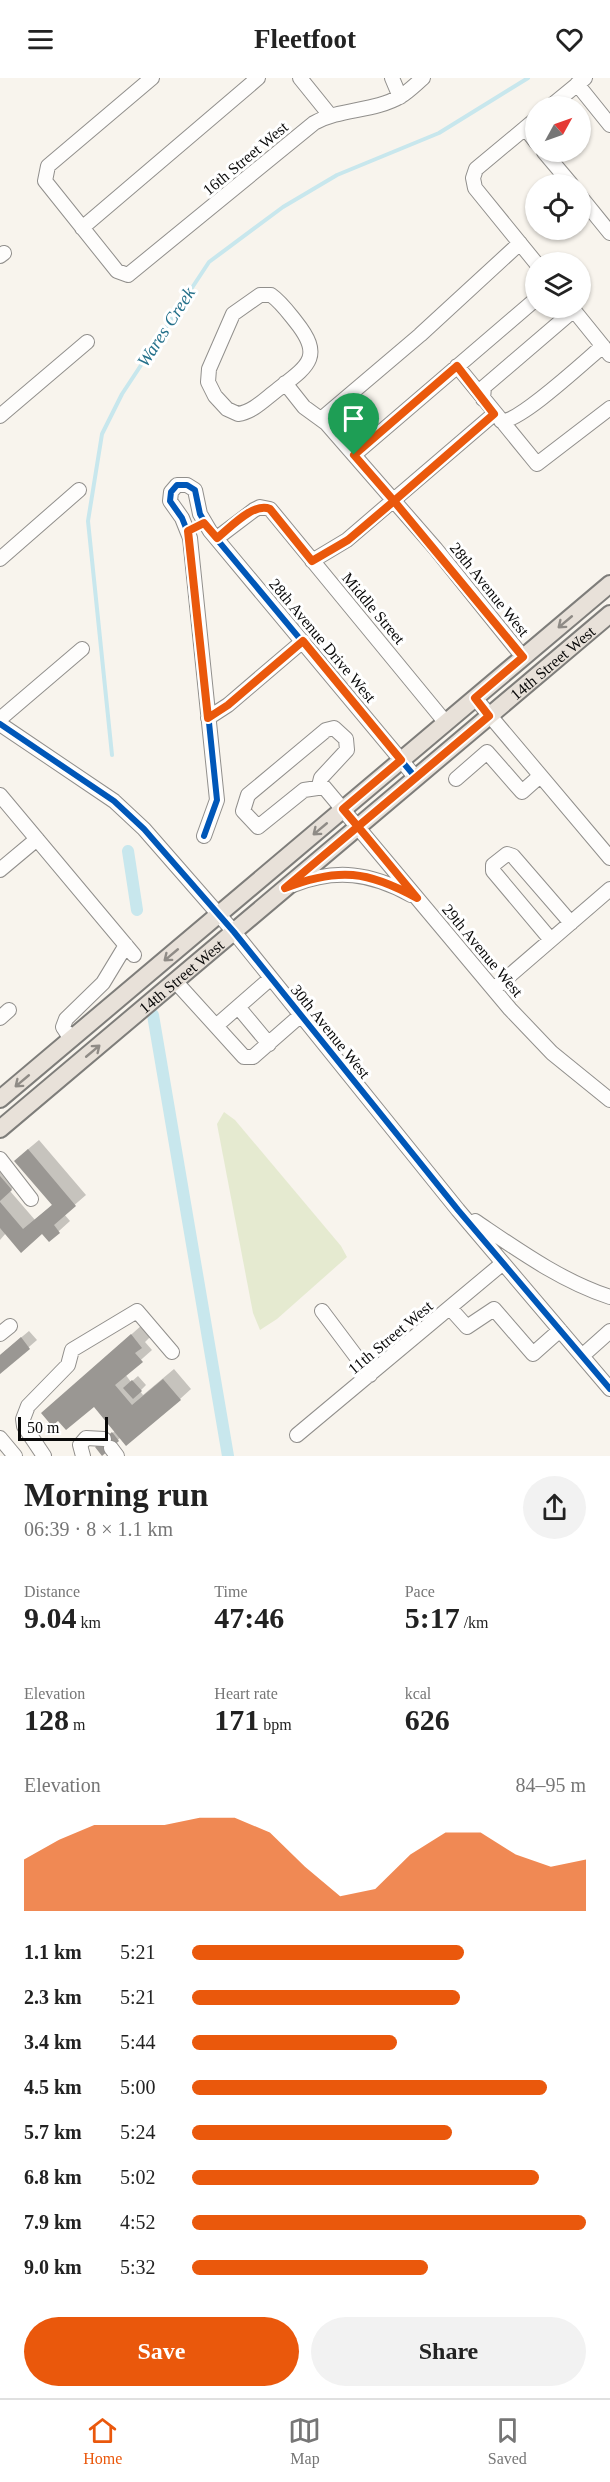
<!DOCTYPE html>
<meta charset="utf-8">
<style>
body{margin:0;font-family:"Times New Roman",serif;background:#f2f2f2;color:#222;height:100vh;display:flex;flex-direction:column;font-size:22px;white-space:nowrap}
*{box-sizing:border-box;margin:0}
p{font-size:20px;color:#767676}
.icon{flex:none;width:33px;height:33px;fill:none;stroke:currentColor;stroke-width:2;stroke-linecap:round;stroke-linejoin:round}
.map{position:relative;height:1378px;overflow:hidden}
.panel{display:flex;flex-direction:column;background:#fff;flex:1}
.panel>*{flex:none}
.needle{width:39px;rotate:50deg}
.tools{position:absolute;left:525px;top:18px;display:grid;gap:12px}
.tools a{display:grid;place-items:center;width:66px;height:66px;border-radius:50%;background:#fff;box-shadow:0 2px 4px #0004;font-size:30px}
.scale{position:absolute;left:18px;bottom:15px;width:90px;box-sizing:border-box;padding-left:6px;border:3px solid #0a0a0a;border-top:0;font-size:16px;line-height:21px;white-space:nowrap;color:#0a0a0a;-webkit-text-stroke:4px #fff;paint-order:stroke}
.pin{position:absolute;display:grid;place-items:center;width:51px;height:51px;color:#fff;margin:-62px -26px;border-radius:50% 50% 50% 0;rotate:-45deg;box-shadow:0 0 6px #0007}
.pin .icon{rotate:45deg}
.round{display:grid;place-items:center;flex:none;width:63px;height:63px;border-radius:32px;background:#f2f2f2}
.head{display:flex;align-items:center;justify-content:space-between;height:102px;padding:0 24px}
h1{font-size:33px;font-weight:600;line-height:45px}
.stats{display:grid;grid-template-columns:repeat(3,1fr);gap:9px;height:102px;padding:6px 24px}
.stats div{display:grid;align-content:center}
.stats b{font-size:30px;font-weight:600}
.stats small{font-size:16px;font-weight:400}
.stats p{font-size:16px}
.chart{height:168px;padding:12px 24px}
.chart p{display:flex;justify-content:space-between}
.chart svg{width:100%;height:108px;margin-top:6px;fill:#ea580c;opacity:.7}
.button{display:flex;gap:12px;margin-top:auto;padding:12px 24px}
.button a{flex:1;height:69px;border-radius:36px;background:#ea580c;color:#fff;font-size:24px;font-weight:600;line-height:69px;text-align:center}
.button a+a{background:#f2f2f2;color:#222}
ul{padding:0 24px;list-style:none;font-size:20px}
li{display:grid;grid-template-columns:96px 72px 1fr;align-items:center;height:45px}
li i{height:15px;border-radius:8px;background:#ea580c}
header{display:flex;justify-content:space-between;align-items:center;height:78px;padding:0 24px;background:#fff;font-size:27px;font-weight:600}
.tabs{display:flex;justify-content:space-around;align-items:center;height:84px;border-top:2px solid #e0e0e0;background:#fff;font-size:16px;color:#767676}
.tabs a{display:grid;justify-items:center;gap:3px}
.tabs .current{color:#ea580c}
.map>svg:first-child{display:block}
</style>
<header><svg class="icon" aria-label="menu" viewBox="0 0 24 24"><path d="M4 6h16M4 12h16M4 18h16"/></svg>Fleetfoot<svg class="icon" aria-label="heart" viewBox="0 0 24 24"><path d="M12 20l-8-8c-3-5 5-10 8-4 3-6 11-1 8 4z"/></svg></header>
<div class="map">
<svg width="610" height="1378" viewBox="0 0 610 1378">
<rect width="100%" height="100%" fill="#f8f4ed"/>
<path fill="#e5ead0" d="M 224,1034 L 235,1042 L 341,1168 L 347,1179 L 277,1241 L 260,1252 L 253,1235 L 217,1046 Z"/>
<path fill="#0003" d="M 39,1062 L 86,1117 L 64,1136 L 70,1143 L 49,1162 L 43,1154 L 6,1155 L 0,1162 L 0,1093 L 9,1086 L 21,1101 L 10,1113 L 35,1142 L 53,1126 L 27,1072 Z
M 142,1247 L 151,1258 L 145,1264 L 152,1272 L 125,1296 L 131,1304 L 138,1298 L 146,1307 L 140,1313 L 143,1317 L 174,1291 L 191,1311 L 180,1321 L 121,1359 L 102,1376 L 102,1364 L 115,1353 L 94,1327 L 54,1325 Z
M 29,1253 L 37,1262 L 0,1294 L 0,1277 Z"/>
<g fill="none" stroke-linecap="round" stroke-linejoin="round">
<path stroke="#c8e7ed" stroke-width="4" d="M 112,677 L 88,443 L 102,356 L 122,316 L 209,184 L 283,129 L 337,97 L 439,55 L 528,0"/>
<path stroke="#c8e7ed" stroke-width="12" d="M 128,773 L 137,832
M 153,937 L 228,1378"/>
</g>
<path fill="#9a9793" d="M 28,1071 L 76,1128 L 54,1147 L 60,1155 L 49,1164 L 42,1156 L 21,1175 L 0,1150 L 0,1124 L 23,1151 L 52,1127 L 14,1083 Z
M 0,1098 L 12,1112 L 0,1123 Z
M 131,1256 L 142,1270 L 135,1275 L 143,1284 L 115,1307 L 132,1327 L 163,1301 L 181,1322 L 126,1368 L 94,1329 L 66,1352 L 58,1343 L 52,1348 L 41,1335 Z
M 21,1259 L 30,1271 L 0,1296 L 0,1277 Z
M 132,1302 L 142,1313 L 133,1321 L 123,1310 Z
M 112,1354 L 119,1363 L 102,1378 L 95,1369 Z"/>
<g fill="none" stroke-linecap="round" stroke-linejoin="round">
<defs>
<path id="minor" d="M 152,0 L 48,88 L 45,103 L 117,193 L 128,197 L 314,45 C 341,30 374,34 401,18 C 408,14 416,6 423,0
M 300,0 L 329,36
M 392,0 L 400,19
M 577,6 L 610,47
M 551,28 L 585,0
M 536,41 L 476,91 L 473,100 L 475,110 L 536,185
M 525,50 L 536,64
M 544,74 L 571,106
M 580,118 L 610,155
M 82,150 L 258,0
M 0,178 L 4,175
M 260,217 L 271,217 C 281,224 288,234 296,244 C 324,279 308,288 277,312 C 265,321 253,334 238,336 L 227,331 L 215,318 L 208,304 L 209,291 L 233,236 Z
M 572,230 L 610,277
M 457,288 L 537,386 L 610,330
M 285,305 L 304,329 L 326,345 L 435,470 L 523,579
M 483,321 L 484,309 L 574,232
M 0,338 L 87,264
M 321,341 L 420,257 L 520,165
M 501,343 C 519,345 586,282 603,268
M 354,377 L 536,221
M 217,460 L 254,432 L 260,429 L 270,431 L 446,645
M 0,481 L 79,412
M 312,483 L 347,462 L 494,336
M 475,620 L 610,780
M 208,640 L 228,627 L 303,563
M 0,641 L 82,571
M 0,646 L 114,723 L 144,751 L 234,854 L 458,1132 L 610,1311
M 456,701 L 487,674 L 522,714 L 540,698
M 319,708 L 321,700 L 347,672 L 346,661 L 334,650 L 326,652 L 248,717 L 243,733 L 258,749 L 304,712 L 324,709 L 510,931 L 552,975 L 610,1022
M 0,717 L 134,877
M 204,758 L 217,722 L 190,460 L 182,440 L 170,423 L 171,414 L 177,407 L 187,407 L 195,412 L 200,436 L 210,453 L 416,700
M 0,792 L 37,761
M 293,807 C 336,790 371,795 411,817
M 551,862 L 493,793 L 493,787 L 507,776 L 513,778 L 571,845
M 175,903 L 244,979 L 253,979 L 301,937
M 494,911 L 610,811
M 239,930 L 269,966
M 0,940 L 9,932
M 216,948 L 271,900
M 71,961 L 63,949 L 66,941 L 103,905 L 126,867
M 0,1081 L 31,1121
M 475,1143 C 518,1172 561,1203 610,1219
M 450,1230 L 467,1249 L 494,1231 L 533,1276 L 560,1252
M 322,1233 L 370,1297
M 0,1256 L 10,1248
M 582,1278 L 610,1253
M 297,1357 L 503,1185
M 0,1360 L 15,1378
M 111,1370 L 117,1378
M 44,1378 L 24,1348 L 23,1341 L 28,1328 L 68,1287 L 72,1272 L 137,1233 L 172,1274
M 83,1378 L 80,1367 L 86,1360 L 104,1361"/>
<g id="major">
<path d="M 0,1021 L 610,506"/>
<path id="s1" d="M 0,1051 L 610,536"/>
</g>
</defs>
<use href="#minor" stroke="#918f8c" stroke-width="16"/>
<use href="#major" stroke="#7e7d7a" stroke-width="20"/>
<use href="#minor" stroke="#fefdfc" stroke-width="14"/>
<use href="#major" stroke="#e8e1d9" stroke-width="16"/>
<defs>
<path id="cycleway" d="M 0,646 L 114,723 L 144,751 L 234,854 L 458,1132 L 610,1311
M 204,758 L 217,722 L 190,460 L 182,440 L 170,423 L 171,414 L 177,407 L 187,407 L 195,412 L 200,436 L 210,453 L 416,700"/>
</defs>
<use href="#cycleway" stroke="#fff" stroke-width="10"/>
<use href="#cycleway" stroke="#0057b8" stroke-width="6"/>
</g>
<defs><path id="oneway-shaft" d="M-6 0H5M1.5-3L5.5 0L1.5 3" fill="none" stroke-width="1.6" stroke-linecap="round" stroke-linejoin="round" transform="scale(1.5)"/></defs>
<g stroke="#8f8b86">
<use href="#oneway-shaft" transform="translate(565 544) rotate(140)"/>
<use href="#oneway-shaft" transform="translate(320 751) rotate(140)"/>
<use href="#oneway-shaft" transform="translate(171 877) rotate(140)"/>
<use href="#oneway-shaft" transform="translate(93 973) rotate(-40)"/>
<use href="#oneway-shaft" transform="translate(22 1003) rotate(140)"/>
</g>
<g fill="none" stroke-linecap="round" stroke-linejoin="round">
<defs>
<path id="route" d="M 354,377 L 394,423 L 348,462 L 312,483 L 270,431 C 253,424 230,450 217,460 L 204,445 L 188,453 L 208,640 L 228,627 L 303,563 L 401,682 L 343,731 L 365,757 L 417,820 C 368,793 339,789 285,810 C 353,753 421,696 489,638 L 475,620 L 523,579 L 394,423 L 494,336 L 457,288 L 354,377"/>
</defs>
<use href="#route" stroke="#fff" stroke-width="12"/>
<use href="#route" stroke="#ea580c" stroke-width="8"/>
</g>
<g text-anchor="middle" stroke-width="6" stroke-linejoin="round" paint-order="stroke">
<g font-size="16" fill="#0a0a0a" stroke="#fff">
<text transform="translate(245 80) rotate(-40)" y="6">16th Street West</text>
<text transform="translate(490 511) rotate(51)" y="6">28th Avenue West</text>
<text transform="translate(374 530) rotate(50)" y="6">Middle Street</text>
<text transform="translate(323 562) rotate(50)" y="6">28th Avenue Drive West</text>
<text dy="6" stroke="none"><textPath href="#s1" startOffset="723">14th Street West</textPath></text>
<text transform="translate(483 872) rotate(50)" y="6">29th Avenue West</text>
<text dy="6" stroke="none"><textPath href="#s1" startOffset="237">14th Street West</textPath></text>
<text transform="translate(331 953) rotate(51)" y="6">30th Avenue West</text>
<text transform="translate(390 1259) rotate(-40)" y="6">11th Street West</text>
</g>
<g font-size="18" font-style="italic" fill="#24708a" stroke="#fff">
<text transform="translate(166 249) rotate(-57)" y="6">Wares Creek</text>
</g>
</g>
</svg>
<div class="tools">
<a><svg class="needle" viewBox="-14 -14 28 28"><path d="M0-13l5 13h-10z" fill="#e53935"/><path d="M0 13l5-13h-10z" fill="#767676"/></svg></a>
<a><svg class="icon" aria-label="locate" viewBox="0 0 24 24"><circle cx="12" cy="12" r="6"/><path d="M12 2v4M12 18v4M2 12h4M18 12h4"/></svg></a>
<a><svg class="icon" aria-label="layers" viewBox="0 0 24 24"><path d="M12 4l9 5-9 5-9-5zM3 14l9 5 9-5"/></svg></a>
</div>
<div class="scale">50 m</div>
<div class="pin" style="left:354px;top:377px;background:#1e9e55"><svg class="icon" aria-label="arrive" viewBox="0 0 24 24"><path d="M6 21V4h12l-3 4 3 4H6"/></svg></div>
</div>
<section class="panel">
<div class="head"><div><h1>Morning run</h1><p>06:39 · 8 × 1.1 km</p></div><a class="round"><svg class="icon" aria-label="share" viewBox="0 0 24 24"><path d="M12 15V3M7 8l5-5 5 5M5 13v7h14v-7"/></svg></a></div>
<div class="stats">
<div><p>Distance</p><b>9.04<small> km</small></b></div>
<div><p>Time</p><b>47:46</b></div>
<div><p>Pace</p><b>5:17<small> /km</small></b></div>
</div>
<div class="stats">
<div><p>Elevation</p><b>128<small> m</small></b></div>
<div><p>Heart rate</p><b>171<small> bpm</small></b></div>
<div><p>kcal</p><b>626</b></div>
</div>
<div class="chart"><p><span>Elevation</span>84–95 m</p>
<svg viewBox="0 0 160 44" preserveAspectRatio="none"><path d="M0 44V23L10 15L20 9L30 9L40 9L50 6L60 6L70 12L80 26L90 38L100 35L110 21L120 12L130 12L140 21L150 26L160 23V44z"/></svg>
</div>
<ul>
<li><b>1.1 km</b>5:21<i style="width:69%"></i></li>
<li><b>2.3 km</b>5:21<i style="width:68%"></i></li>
<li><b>3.4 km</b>5:44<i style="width:52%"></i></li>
<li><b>4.5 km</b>5:00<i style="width:90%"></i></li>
<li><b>5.7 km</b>5:24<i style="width:66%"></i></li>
<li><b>6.8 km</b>5:02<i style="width:88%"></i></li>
<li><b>7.9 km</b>4:52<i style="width:100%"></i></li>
<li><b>9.0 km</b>5:32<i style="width:60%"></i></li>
</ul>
<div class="button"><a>Save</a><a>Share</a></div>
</section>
<nav class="tabs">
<a class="current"><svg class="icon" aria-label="home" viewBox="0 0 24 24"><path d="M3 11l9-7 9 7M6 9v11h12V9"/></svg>Home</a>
<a><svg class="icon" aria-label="map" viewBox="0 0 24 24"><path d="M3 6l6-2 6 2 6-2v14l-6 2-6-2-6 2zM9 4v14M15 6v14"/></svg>Map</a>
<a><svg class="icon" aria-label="saved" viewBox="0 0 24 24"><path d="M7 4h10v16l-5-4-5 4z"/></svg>Saved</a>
</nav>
